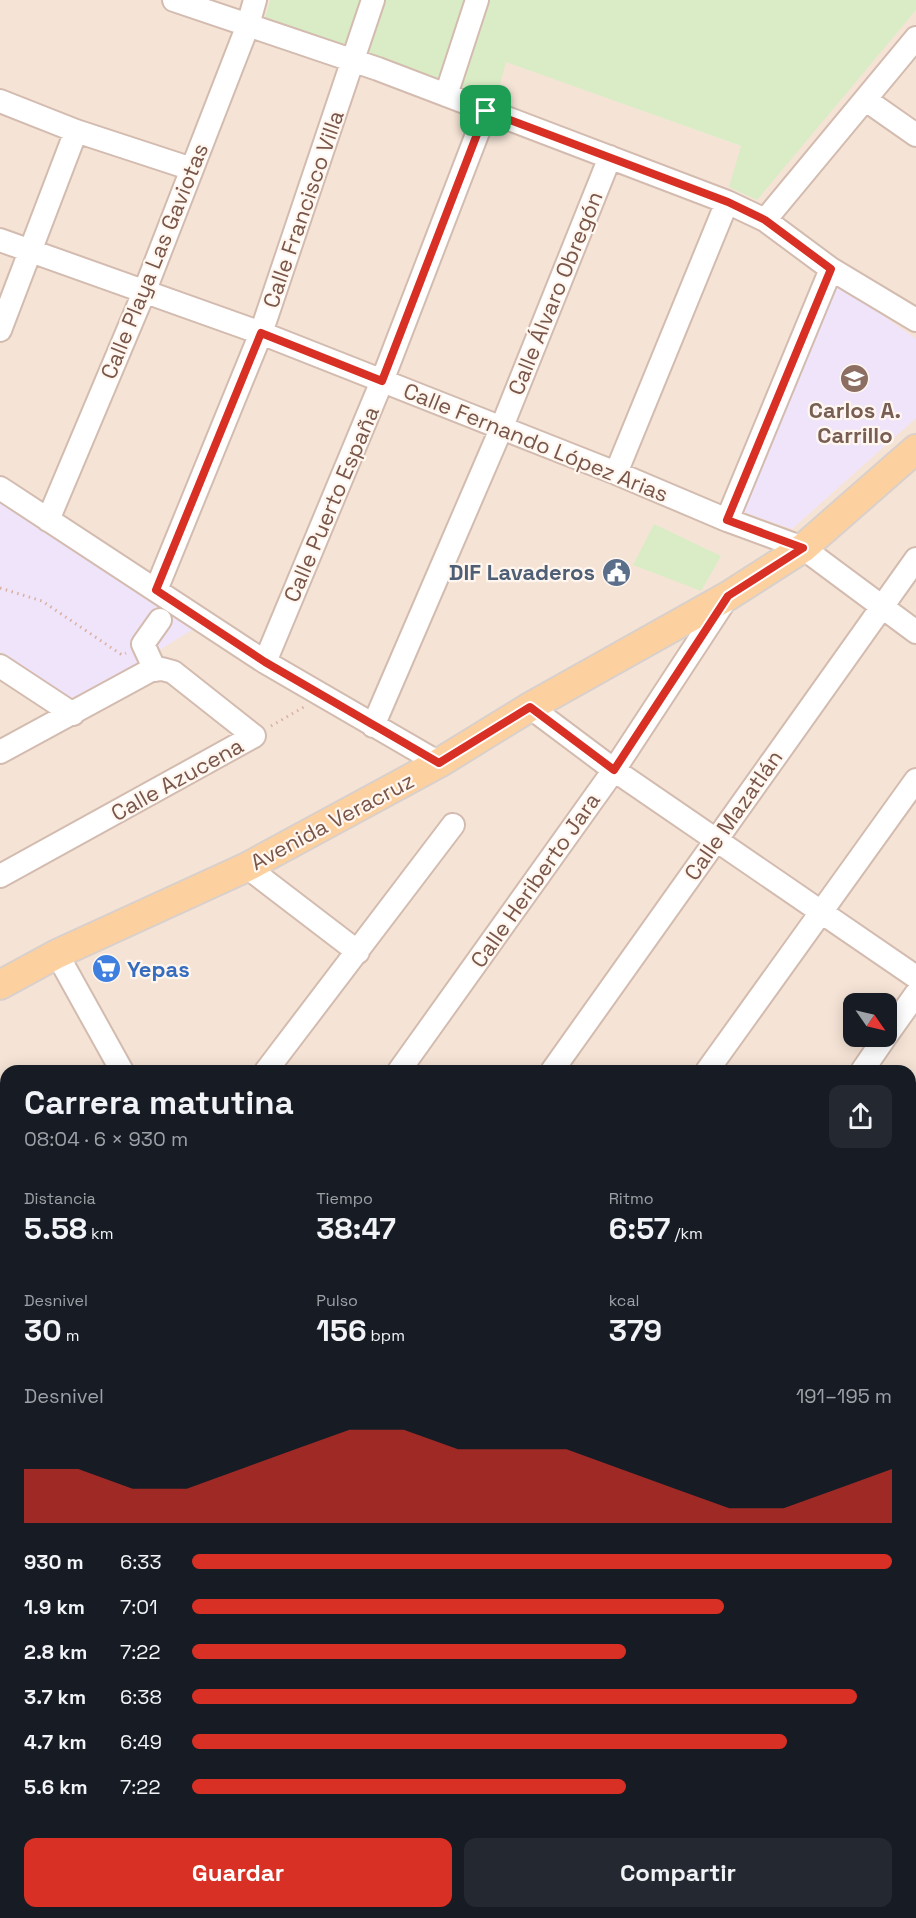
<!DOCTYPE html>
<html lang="es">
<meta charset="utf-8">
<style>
body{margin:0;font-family:"Space Grotesk",sans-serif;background:#242831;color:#f1f3f6;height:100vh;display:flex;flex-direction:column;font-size:22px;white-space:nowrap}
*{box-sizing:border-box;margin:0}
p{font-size:20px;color:#9ea1a6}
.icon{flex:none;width:33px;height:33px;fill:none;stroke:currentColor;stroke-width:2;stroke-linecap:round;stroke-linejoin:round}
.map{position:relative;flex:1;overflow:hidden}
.sheet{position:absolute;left:0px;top:1065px;width:916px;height:854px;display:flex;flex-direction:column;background:#171b24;border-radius:18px 18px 0 0;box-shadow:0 3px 15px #0003}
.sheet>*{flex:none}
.needle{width:39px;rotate:124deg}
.controls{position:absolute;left:843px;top:993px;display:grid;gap:12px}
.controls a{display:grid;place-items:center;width:54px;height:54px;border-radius:12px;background:#171b24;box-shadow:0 3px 15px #0003;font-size:30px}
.pin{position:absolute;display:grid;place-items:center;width:51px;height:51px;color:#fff;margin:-26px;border-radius:12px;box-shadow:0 3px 9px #0006}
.round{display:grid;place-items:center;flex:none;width:63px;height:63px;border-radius:12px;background:#242831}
.summary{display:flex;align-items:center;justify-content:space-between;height:102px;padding:0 24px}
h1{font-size:33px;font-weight:600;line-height:45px}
.metrics{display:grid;grid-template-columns:repeat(3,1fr);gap:9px;height:102px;padding:6px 24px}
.metrics div{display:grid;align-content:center}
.metrics b{font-size:30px;font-weight:600}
.metrics small{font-size:16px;font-weight:400}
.metrics p{font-size:16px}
.chart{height:168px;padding:12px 24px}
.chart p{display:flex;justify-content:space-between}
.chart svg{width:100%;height:108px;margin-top:6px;fill:#d93025;opacity:.7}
.action{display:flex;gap:12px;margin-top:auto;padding:12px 24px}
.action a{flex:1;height:69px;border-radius:12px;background:#d93025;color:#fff;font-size:24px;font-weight:600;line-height:69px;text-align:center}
.action a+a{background:#242831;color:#f1f3f6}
ul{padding:0 24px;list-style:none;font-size:20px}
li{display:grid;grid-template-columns:96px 72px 1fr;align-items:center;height:45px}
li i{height:15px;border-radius:8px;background:#d93025}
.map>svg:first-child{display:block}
</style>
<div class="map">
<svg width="916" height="1918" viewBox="0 0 916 1918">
<rect width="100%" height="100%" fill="#fdf3e8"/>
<path fill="#f5e4d6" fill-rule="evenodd" d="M 0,0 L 270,0 L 265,17 L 496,98 L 505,61 L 741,146 L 852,84 L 916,10 L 916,1918 L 0,1918 ZM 854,1004 L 886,1004 L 886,1036 L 854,1036 ZM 6,1071 L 910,1071 L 910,1912 L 6,1912 Z"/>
<path fill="#f0e4fa" d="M 834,281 L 916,339 L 916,418 L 792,529 L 738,510 Z
M 0,499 L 195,628 L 76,701 L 0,652 Z"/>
<path fill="#d9ecc5" d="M 270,0 L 916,0 L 916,10 L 757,200 L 729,187 L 741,146 L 506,62 L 496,99 L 265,17 Z
M 654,524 L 721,556 L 701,591 L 633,565 Z"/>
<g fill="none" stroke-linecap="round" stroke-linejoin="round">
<defs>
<path id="minor" d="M 174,0 L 378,69 L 727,202 L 765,220 L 831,269 L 916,320
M 446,95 L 477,0
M 866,100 L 916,135
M 0,101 L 76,131 L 192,169
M 765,220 L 916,38
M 0,240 L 261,333 L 616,473 L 727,520 L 803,548 L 916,632
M 0,330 L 76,131
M 616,473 L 727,202
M 0,488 L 265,662 L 439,763
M 48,520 L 145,290 L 248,25 L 255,0
M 727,520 L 831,269
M 156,590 L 261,333 L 373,0
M 265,662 L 382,381 L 486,111
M 0,666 L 73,714
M 155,670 L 143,644 L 160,620
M 530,707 L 614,770 L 916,977
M 373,726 L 501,429 L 610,157
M 0,752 L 151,670 L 162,669 L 173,672 L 254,736 L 0,876
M 247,867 L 358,952
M 57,954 L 122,1071
M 886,1036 L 916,994
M 266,1071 L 453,825
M 399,1071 L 614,770 L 728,596
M 552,1071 L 916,559
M 707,1071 L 916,780
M 862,1071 L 886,1036
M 910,1223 L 916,1215
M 910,1291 L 916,1295
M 0,1496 L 6,1496
M 910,1503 L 916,1501
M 910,1547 L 916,1546
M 910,1673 L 916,1672
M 0,1790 L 6,1790
M 910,1801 L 916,1801
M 488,1912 L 488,1918
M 759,1912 L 759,1918
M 783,1912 L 783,1918
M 158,1918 L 165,1912
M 287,1918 L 294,1912"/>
<path id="major" d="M 0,985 L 57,954 L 247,867 L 439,763 L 530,707 L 728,596 L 803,548 L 916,449
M 910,1428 L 916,1425
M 910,1464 L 916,1462
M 191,1918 L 199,1912
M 239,1918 L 246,1912"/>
</defs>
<use href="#minor" stroke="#d3bbaf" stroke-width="26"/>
<use href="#major" stroke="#d9d0cc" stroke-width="32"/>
<path stroke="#d9b1a1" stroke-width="3" stroke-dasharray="1.5 4.5" stroke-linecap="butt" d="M 0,588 L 42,601 L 122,655 L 126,653
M 271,726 L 304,707"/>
<use href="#minor" stroke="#fff" stroke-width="22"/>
<use href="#major" stroke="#fdd09f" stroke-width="28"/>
</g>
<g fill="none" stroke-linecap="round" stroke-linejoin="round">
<defs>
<path id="route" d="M 486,111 L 728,202 L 765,220 L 831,269 L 727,520 L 803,548 L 728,596 L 614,770 L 530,707 L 439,763 L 265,662 L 156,590 L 261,333 L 382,381 Z"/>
</defs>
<use href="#route" stroke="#fff" stroke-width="12"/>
<use href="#route" stroke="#d93025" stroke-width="8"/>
</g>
<defs>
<symbol id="school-disc" viewBox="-11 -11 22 22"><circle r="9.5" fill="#8d6e63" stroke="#fff7ef"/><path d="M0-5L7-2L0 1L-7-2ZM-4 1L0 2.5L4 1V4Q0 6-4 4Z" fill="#fff"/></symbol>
<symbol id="civic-disc" viewBox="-11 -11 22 22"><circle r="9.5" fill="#5c6f8a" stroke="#fff7ef"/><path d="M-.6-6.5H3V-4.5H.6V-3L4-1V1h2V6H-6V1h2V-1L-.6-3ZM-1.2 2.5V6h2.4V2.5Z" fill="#fff"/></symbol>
<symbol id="supermarket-disc" viewBox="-11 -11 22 22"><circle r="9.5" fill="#3f7fe0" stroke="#fff7ef"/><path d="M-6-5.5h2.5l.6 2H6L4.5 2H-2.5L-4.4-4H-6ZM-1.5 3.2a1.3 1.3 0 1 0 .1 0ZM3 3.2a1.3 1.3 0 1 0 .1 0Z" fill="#fff"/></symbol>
</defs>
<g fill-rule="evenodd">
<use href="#school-disc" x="838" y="362" width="33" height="33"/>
<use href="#civic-disc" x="600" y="556" width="33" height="33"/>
<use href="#supermarket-disc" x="90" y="952" width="33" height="33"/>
</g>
<g text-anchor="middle" stroke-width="4.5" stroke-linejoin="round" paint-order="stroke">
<g font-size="22" fill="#79564a" stroke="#fff7ef">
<text transform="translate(303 209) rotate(-71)" y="8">Calle Francisco Villa</text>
<text transform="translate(154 261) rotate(-68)" y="8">Calle Playa Las Gaviotas</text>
<text transform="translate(555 293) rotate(-68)" y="8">Calle Álvaro Obregón</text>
<text transform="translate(536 442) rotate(22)" y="8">Calle Fernando López Arias</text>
<text transform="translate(331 504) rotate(-67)" y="8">Calle Puerto España</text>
<text transform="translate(177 779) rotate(-29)" y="8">Calle Azucena</text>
<text transform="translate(733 815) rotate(-55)" y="8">Calle Mazatlán</text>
<text transform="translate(332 821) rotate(-28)" y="8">Avenida Veracruz</text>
<text transform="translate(535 880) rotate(-55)" y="8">Calle Heriberto Jara</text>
</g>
<g font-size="22" font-weight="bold" fill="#785e54" stroke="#fff7ef">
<text x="855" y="418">Carlos A.<tspan x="855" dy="25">Carrillo</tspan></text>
</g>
<g font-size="22" font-weight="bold" fill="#4e5e75" stroke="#fff7ef" text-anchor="end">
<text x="595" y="580">DIF Lavaderos</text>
</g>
<g font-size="22" font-weight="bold" fill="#366cbe" stroke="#fff7ef" text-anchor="start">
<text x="127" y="977">Yepas</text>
</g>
</g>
</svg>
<div class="controls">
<a><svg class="needle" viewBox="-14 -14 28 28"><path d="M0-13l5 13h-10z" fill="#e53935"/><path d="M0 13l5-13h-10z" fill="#9ea1a6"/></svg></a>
</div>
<div class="pin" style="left:486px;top:111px;background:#1e9e55"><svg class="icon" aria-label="arrive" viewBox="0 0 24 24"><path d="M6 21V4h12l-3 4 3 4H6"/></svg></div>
<section class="sheet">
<div class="summary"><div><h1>Carrera matutina</h1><p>08:04 · 6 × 930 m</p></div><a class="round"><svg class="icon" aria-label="share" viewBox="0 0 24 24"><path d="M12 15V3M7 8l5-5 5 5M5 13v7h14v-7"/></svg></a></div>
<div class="metrics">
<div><p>Distancia</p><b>5.58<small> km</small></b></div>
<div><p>Tiempo</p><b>38:47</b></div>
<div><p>Ritmo</p><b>6:57<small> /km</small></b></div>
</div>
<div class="metrics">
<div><p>Desnivel</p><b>30<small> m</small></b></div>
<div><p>Pulso</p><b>156<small> bpm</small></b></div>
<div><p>kcal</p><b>379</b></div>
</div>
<div class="chart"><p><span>Desnivel</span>191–195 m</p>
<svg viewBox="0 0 160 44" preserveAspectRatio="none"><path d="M0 44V22L10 22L20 30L30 30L40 22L50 14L60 6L70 6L80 14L90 14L100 14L110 22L120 30L130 38L140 38L150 30L160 22V44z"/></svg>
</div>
<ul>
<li><b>930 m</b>6:33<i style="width:100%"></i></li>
<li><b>1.9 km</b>7:01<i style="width:76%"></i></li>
<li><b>2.8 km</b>7:22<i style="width:62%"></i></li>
<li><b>3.7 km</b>6:38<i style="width:95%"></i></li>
<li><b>4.7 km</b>6:49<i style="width:85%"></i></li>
<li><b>5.6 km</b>7:22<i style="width:62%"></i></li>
</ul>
<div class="action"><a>Guardar</a><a>Compartir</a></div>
</section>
</div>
